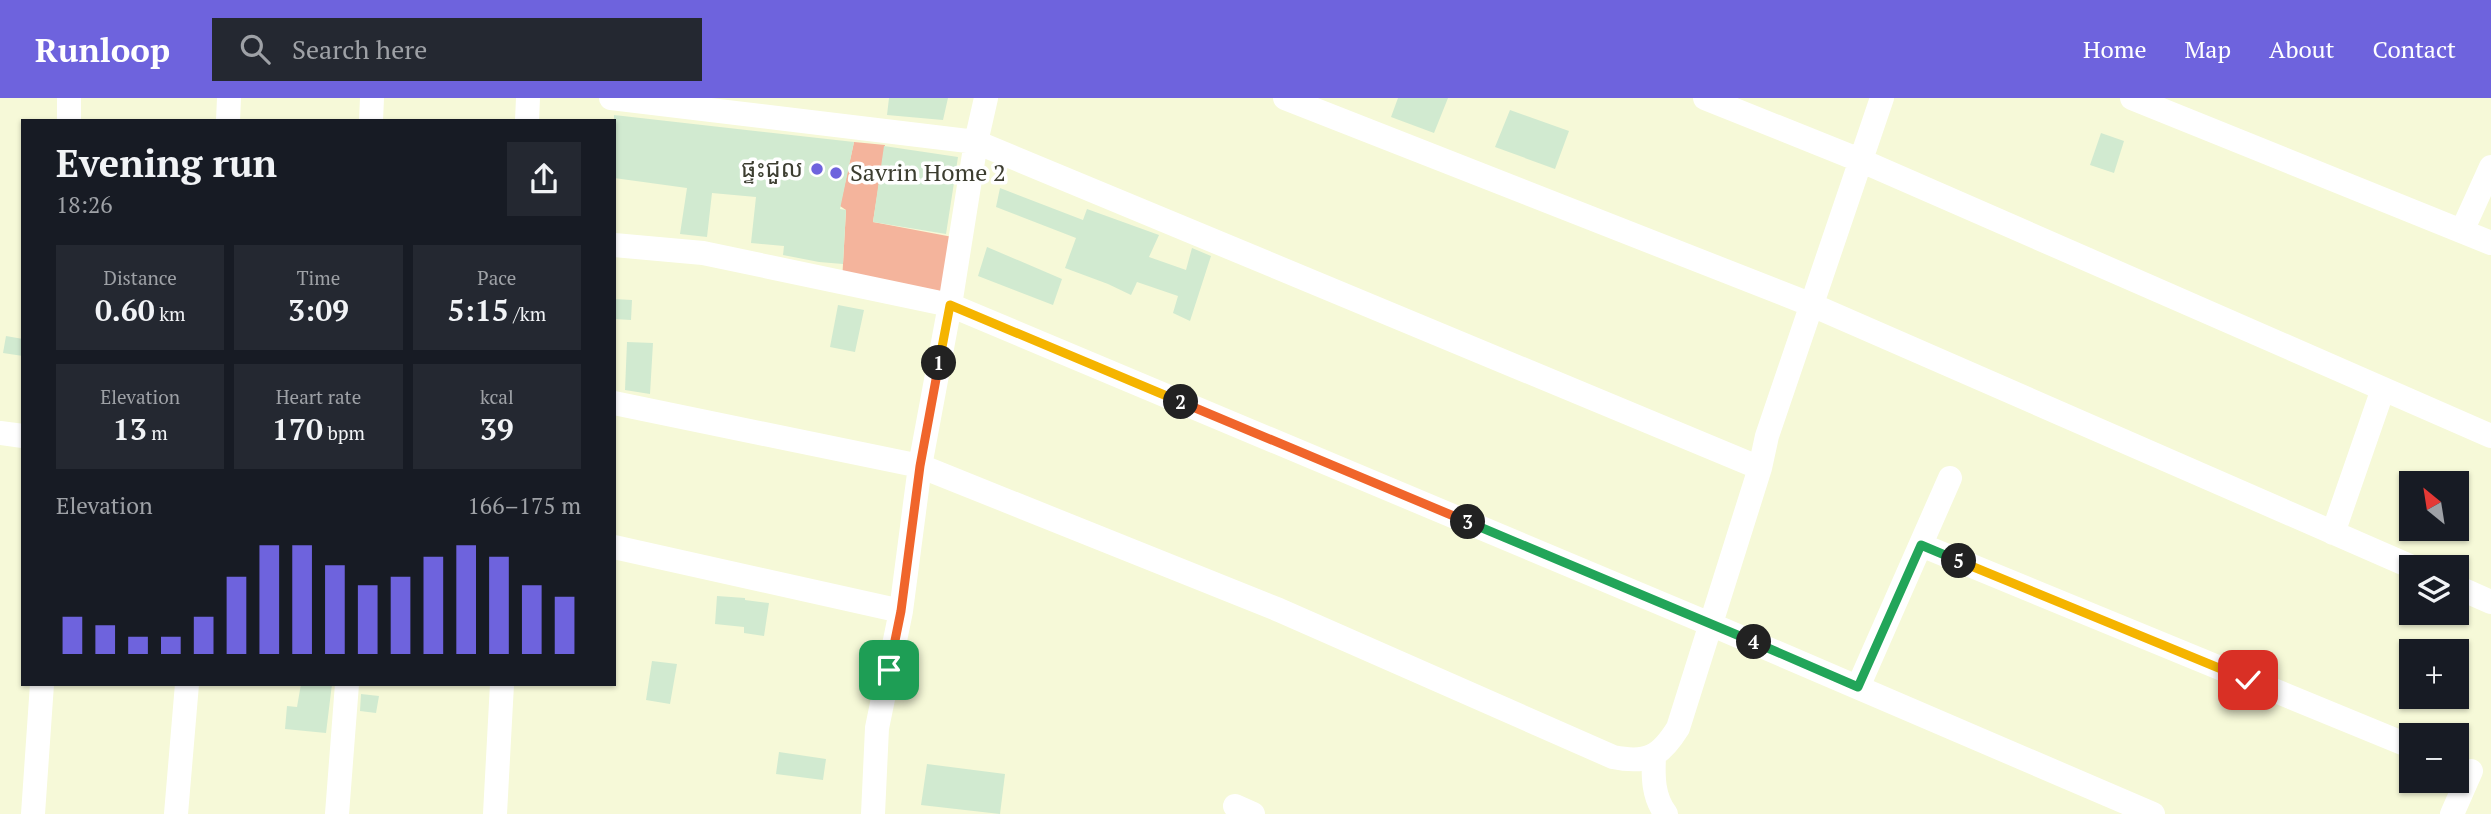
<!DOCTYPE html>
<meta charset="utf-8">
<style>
body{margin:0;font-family:"PT Serif","Noto Sans Khmer",serif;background:#242831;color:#f1f3f6;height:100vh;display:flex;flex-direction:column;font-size:26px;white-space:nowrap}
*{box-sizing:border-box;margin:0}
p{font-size:23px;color:#9ea1a6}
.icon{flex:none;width:38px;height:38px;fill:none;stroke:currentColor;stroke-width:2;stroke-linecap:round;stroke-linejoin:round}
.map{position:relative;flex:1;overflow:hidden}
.panel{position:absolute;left:21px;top:21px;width:595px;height:567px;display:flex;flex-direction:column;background:#171b24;border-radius:0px;box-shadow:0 2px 5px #0004}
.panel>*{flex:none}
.needle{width:46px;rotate:330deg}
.controls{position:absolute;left:2399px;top:373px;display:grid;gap:14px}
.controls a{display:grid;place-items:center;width:70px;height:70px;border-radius:0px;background:#171b24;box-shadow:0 2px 5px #0004;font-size:35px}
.pin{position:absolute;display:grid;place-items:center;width:60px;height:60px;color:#fff;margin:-30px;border-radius:14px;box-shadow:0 4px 10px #0006}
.km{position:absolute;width:35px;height:35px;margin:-18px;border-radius:50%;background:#222;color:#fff;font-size:19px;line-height:35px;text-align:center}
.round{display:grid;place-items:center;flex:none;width:74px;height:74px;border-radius:0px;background:#242831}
.head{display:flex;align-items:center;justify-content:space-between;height:119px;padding:0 35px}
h1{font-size:38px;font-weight:700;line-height:52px}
.figures{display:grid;grid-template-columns:repeat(3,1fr);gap:10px;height:119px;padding:7px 35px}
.figures div{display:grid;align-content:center;border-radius:0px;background:#242831;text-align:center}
.figures b{font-size:30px;font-weight:700}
.figures small{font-size:19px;font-weight:400}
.figures p{font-size:19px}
.chart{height:196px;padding:14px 35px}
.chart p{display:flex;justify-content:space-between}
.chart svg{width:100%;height:126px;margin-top:7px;stroke:#6e63dd;stroke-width:6}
header{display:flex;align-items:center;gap:42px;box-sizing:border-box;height:98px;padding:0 35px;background:#6e63dd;color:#fff}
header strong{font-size:33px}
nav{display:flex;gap:38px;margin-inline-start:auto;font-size:24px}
.search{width:490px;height:63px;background:#242831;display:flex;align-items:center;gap:18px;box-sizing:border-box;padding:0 24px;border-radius:0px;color:#9ea1a6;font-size:26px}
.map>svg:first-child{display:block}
</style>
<header>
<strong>Runloop</strong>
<div class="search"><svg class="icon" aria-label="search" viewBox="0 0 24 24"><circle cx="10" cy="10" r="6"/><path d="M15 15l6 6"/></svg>Search here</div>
<nav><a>Home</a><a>Map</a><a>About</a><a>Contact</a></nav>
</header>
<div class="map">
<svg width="2491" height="716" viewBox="0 0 2491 716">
<rect width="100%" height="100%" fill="#f6f9d8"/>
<path fill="#f4b49c" d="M 854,44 L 885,47 L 873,124 L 958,140 L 950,207 L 842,184 L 846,112 L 840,108 Z"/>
<path fill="#d1ead0" d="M 889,0 L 948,0 L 943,22 L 887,17 Z
M 1398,0 L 1448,0 L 1434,35 L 1391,19 Z
M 1510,12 L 1569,33 L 1555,71 L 1495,49 Z
M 614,17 L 854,44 L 840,111 L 846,112 L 843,166 L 819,164 L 783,157 L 784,148 L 751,145 L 756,99 L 712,95 L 707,139 L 680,136 L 687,90 L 614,80 Z
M 2101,35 L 2124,43 L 2114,75 L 2090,67 Z
M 884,48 L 958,59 L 946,136 L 873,124 Z
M 1000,90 L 1083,122 L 1087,111 L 1159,137 L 1149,159 L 1186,172 L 1192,150 L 1211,158 L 1190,223 L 1173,215 L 1178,198 L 1137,184 L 1131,197 L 1108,186 L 1065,170 L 1076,140 L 996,109 Z
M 987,149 L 1062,181 L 1053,207 L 978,178 Z
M 614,201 L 632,202 L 631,222 L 614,221 Z
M 838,207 L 864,212 L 855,254 L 830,249 Z
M 6,238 L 23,241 L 23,258 L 3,255 Z
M 627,244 L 653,245 L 650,296 L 625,292 Z
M 717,498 L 745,500 L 745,502 L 769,505 L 764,538 L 744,535 L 744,529 L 715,526 Z
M 652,563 L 677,566 L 670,606 L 646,602 Z
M 301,586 L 332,586 L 326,635 L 285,631 L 287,608 L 297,609 Z
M 361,596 L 379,598 L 376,615 L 360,613 Z
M 779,654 L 826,661 L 823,682 L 776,676 Z
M 927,666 L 1005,676 L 1000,716 L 921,707 Z"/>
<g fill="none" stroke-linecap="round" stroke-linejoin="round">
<path stroke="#fff" stroke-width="24" d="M 69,0 L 69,23
M 611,0 L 976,44 L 1760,370
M 1285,0 L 1812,207 L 2412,469
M 1705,0 L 1862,63 L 2491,338
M 2132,0 L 2491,145
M 228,23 L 229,0
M 371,23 L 372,0
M 527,23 L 528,0
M 2462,133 L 2491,69
M 614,147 L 703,155 L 950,207 L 1710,526 L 2153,716
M 614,305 L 920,368 L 1279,512 L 1613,659 C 1647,666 1660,659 1678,630 L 1760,370 L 1767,338 L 1882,0
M 0,335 L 23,338
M 2333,435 L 2383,291
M 1921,447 L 2412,649
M 614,449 L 901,513
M 2457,489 L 2491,504
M 1858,589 L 1950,380
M 1654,658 C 1653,679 1653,699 1666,716
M 1235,708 L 1253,716
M 33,716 L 42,586
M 176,716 L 187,586
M 337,716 L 347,586
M 495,716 L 502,586
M 873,716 L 877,630 L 901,513 L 920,368 L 950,207 L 976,44 L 986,0
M 2452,716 L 2471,673"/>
</g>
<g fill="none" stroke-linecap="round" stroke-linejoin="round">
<defs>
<path id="split-1" d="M 889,572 L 901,513 L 920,368 L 939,265"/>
<path id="split-2" d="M 939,265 L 950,207 L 1181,304"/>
<path id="split-3" d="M 1181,304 L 1468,424"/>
<path id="split-4" d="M 1468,424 L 1754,544"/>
<path id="split-5" d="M 1754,544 L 1858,589 L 1921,447 L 1959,463"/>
<path id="split-6" d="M 1959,463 L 2248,582"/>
</defs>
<use href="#split-1" stroke="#fff" stroke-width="14"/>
<use href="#split-2" stroke="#fff" stroke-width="14"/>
<use href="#split-3" stroke="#fff" stroke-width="14"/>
<use href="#split-4" stroke="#fff" stroke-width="14"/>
<use href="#split-5" stroke="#fff" stroke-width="14"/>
<use href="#split-6" stroke="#fff" stroke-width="14"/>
<use href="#split-1" stroke="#f0652b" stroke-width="9"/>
<use href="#split-2" stroke="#f5b400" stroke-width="9"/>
<use href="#split-3" stroke="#f0652b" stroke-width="9"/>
<use href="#split-4" stroke="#22a559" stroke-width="9"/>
<use href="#split-5" stroke="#22a559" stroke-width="9"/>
<use href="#split-6" stroke="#f5b400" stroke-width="9"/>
</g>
<g fill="#6e63dd" stroke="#fff" stroke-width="2.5">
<circle cx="817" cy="71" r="7"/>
<circle cx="836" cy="75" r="7"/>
</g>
<g text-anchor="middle" stroke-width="7" stroke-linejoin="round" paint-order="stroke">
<g font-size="24" fill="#3c3d30" stroke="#fff" text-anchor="end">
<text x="803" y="79">ផ្ទះជួល</text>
<text x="850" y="83" text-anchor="start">Savrin Home 2</text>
</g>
</g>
</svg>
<div class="controls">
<a><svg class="needle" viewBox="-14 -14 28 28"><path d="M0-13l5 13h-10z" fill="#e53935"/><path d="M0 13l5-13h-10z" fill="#9ea1a6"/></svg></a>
<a><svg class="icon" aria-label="layers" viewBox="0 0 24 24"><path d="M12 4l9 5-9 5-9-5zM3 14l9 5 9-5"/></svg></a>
<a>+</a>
<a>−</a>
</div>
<div class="pin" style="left:889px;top:572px;background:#1e9e55"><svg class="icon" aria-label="arrive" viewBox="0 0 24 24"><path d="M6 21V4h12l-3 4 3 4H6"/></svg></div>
<div class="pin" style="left:2248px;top:582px;background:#d93025"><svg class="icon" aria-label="check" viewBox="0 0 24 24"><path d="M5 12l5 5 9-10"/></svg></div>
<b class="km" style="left:939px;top:265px">1</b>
<b class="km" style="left:1181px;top:304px">2</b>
<b class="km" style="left:1468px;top:424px">3</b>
<b class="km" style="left:1754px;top:544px">4</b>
<b class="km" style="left:1959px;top:463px">5</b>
<section class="panel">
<div class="head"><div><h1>Evening run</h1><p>18:26</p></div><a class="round"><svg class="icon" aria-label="share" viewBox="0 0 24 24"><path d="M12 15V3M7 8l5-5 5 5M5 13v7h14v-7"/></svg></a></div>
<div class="figures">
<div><p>Distance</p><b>0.60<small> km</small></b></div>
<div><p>Time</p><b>3:09</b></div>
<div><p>Pace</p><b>5:15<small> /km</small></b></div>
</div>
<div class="figures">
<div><p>Elevation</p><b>13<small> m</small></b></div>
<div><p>Heart rate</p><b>170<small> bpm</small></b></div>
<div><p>kcal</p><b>39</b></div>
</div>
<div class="chart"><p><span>Elevation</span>166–175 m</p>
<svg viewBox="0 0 160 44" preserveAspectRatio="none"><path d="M5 44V31M15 44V34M25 44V38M35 44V38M45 44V31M55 44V17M65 44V6M75 44V6M85 44V13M95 44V20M105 44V17M115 44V10M125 44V6M135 44V10M145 44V20M155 44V24"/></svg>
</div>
</section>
</div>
